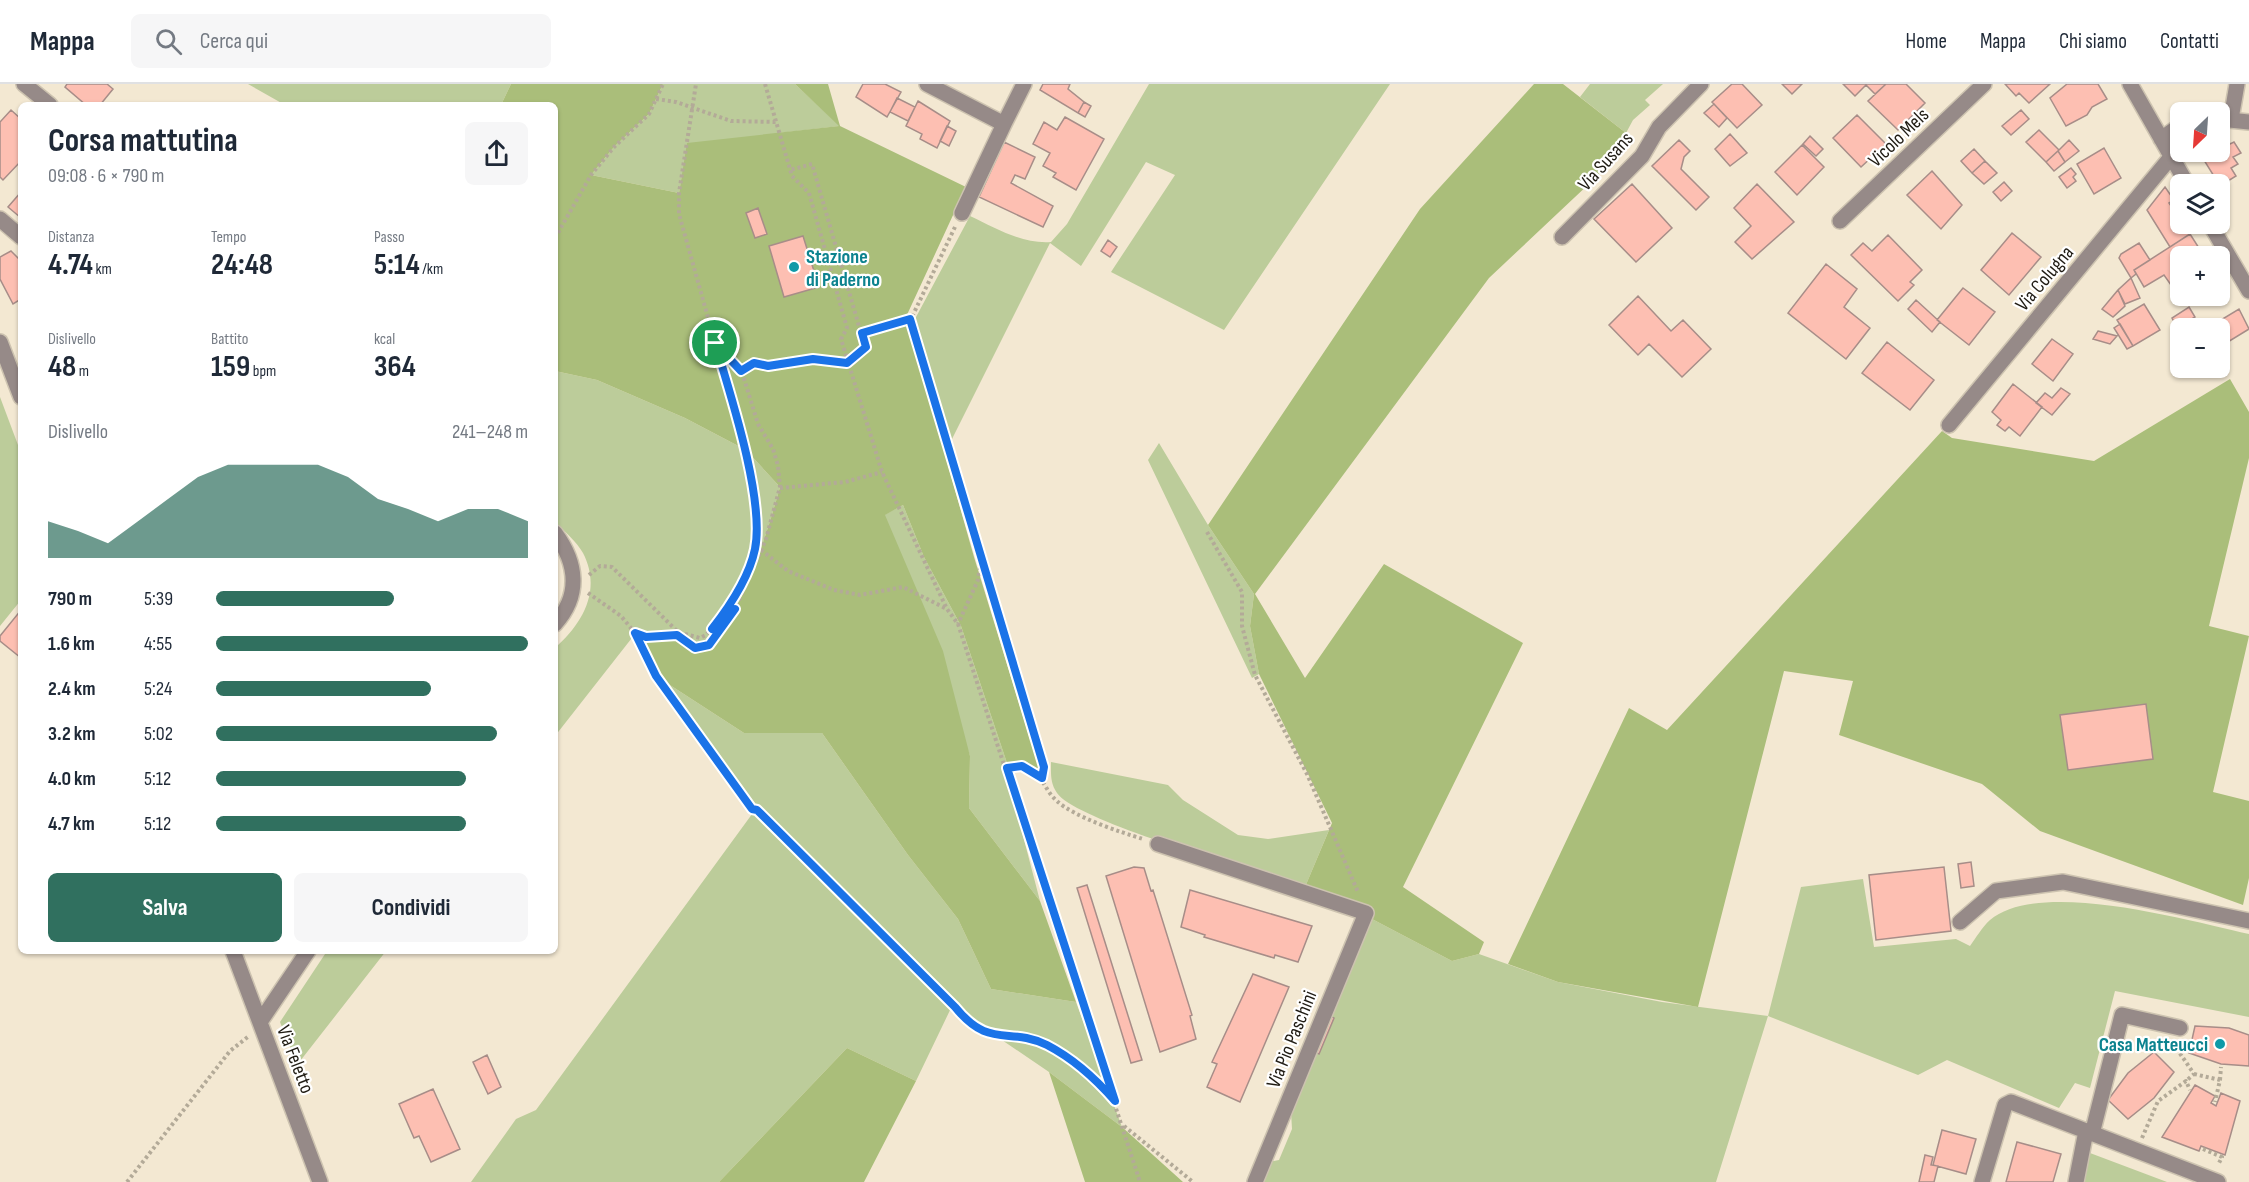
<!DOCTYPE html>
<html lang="it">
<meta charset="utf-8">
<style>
body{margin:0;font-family:"Sofia Sans Condensed",sans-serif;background:#f6f6f7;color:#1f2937;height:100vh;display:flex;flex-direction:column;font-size:22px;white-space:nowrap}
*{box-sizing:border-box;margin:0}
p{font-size:20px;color:#747a83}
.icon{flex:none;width:33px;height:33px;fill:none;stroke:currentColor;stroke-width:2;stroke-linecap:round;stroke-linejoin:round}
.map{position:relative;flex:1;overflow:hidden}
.drawer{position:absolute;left:18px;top:18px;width:540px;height:852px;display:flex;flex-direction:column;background:#fff;border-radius:9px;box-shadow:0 2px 4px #0004}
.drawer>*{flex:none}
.needle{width:39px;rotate:205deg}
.fabs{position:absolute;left:2170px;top:18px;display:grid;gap:12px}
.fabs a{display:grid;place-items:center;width:60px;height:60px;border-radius:9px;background:#fff;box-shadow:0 2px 4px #0004;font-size:30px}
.pin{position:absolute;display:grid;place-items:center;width:51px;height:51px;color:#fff;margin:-26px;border:3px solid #fff;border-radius:50%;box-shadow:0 2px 6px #0007}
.round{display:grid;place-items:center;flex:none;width:63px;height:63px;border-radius:9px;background:#f6f6f7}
.overview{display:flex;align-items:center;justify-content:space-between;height:102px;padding:0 30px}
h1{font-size:33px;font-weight:700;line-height:45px}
.metrics{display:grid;grid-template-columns:repeat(3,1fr);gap:9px;height:102px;padding:6px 30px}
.metrics div{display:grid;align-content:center}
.metrics b{font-size:30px;font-weight:700}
.metrics small{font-size:16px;font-weight:400}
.metrics p{font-size:16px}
.chart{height:168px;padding:12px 30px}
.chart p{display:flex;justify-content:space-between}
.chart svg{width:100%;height:108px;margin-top:6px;fill:#30705f;opacity:.7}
.cta{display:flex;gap:12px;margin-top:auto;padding:12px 30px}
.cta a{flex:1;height:69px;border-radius:9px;background:#30705f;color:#fff;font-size:24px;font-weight:700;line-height:69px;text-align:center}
.cta a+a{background:#f6f6f7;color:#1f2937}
ul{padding:0 30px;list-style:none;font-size:20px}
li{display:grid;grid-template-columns:96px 72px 1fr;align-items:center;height:45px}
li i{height:15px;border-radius:8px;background:#30705f}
header{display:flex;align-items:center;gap:36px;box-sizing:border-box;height:84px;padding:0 30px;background:#fff;border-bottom:2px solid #e0e1e3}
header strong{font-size:28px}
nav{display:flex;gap:33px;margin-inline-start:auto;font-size:21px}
.search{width:420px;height:54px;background:#f6f6f7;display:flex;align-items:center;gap:15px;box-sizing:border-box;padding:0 21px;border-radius:9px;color:#747a83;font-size:22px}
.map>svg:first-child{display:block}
</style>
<header>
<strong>Mappa</strong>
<div class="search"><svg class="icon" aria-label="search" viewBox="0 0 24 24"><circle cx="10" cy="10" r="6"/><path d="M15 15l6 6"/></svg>Cerca qui</div>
<nav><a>Home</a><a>Mappa</a><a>Chi siamo</a><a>Contatti</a></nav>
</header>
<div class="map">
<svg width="2249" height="1098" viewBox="0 0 2249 1098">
<rect width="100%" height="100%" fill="#f3e8d2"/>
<path fill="#bccc9a" d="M 248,0 L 511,0 L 501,21 L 285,21 Z
M 663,0 L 795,0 L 840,42 L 779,49 L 682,91 L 679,109 L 591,91 L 614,63 L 649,30 Z
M 1149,0 L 1390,0 L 1224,246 L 1111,188 L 1175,91 L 1146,78 L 1081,182 L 1050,159 L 951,357 L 915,235 L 970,132 C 996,144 1021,160 1051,158 L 1067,140 Z
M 1590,0 L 1663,0 L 1645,16 L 1650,21 L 1633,36 L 1626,49 L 1580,13 Z
M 555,287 L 597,296 L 685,334 L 746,366 L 780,403 C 771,436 734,564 695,564 L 677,551 L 647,553 L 635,550 L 555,652 L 555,564 C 583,539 602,506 583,469 C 577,458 564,447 555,438 Z
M 0,313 L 21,369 L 21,516 L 0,542 Z
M 1159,359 L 1208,441 L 1254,510 L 1250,542 L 1259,590 L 1252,594 L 1148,376 Z
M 903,421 L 924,473 L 961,542 L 1008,682 L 1005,683 L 1040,817 L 969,724 L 970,672 L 884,431 Z
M 656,592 L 744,649 L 822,649 L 908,771 L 958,835 L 991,905 L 1076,918 L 1122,1043 L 1049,988 L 952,922 L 916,997 L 847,964 L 719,1098 L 471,1098 L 516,1035 L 536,1026 L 755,726 Z
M 1051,678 L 1168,701 L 1183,716 L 1238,751 L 1268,755 L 1329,746 L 1305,803 C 1262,789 1077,738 1057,709 C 1050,699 1051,690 1051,678 Z
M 1863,795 L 1874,863 L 1956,855 L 1970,862 C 1976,854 1982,843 1990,836 C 2040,794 2189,837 2249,850 L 2249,933 L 2115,907 L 2090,1004 L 2075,999 L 2059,1024 L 1947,976 L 1918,991 L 1768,932 L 1716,1098 L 1262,1098 L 1268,1078 L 1279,1076 L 1292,1045 L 1291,1028 L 1372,835 L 1452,877 L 1479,870 L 1558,898 L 1662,918 L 1768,932 L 1801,803 Z
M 327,867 L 386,867 L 297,981 L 280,938 Z
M 2090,1069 L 2167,1098 L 2083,1098 Z"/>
<path fill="#aabe7a" d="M 511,0 L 663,0 L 649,30 L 614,63 L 591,91 L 679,109 L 687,59 L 839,42 L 795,0 L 828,0 L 840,42 L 966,103 L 906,233 L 974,473 L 1041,691 L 1022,679 L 1008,682 L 961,542 L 924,473 L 903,421 L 885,431 L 943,567 L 970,672 L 969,724 L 1040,817 L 1076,918 L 991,905 L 958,835 L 908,771 L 822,649 L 744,649 L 656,592 L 635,549 L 647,553 L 677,551 L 695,564 C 734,564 771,436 780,403 L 746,366 L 685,334 L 597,296 L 555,287 L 555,21 L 501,21 Z
M 1534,0 L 1563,0 L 1626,49 L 1625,66 L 1489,194 L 1255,510 L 1305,594 L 1384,480 L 1523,559 L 1403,803 L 1484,858 L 1479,870 L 1452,877 L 1372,835 L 1368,823 L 1305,803 L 1332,739 L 1259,590 L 1250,542 L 1254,510 L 1208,441 L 1420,125 Z
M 2230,295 L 2249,328 L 2249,374 L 2209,542 L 2249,552 L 2213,708 L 2249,717 L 2249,794 L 2243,821 L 2040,747 L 1982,700 L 1839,651 L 1853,597 L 1784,587 L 1698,923 L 1558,898 L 1508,880 L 1629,624 L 1667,646 L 1942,347 L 1952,354 L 2094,377 Z
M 847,964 L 916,997 L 864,1098 L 719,1098 Z
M 1049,988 L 1122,1043 L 1183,1098 L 1085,1098 Z"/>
<path fill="#fdbfb2" stroke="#a78d88" stroke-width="1.5" d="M 67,0 L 107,0 L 113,5 L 100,21 L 86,21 L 65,3 Z
M 863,0 L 885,0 L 901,8 L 887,33 L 856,13 Z
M 1043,0 L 1070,0 L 1068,5 L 1084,18 L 1078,29 L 1040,6 Z
M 1732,0 L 1742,0 L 1762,21 L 1737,44 L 1712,18 Z
M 1782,0 L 1802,0 L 1792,10 Z
M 1843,0 L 1886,0 L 1875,10 L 1866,1 L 1855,12 Z
M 1886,0 L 1906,0 L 1925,19 L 1898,46 L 1868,17 Z
M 2005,0 L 2050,0 L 2029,19 L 2019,9 L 2016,12 Z
M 2067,0 L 2098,0 L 2107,15 L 2092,23 L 2087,31 L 2066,42 L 2050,14 Z
M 897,14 L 915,23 L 908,37 L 890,28 Z
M 918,17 L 950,37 L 937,64 L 920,55 L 922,50 L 906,42 Z
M 1084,18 L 1091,22 L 1085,33 L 1078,29 Z
M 1714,20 L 1727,34 L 1719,43 L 1704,29 Z
M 11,26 L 21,35 L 21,77 L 3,96 L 0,93 L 0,38 Z
M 2021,26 L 2029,35 L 2011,51 L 2002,42 Z
M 1857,31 L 1886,60 L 1861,83 L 1833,54 Z
M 1065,33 L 1104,55 L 1076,106 L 1053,93 L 1056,89 L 1043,82 L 1050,69 L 1033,60 L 1044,38 L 1057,46 Z
M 947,42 L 956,47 L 949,62 L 940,57 Z
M 2039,46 L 2059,66 L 2069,56 L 2079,67 L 2065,78 L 2058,67 L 2046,78 L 2026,58 Z
M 2222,47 L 2230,60 L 2234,58 L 2241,69 L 2233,73 L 2238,80 L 2231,84 L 2236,92 L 2220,102 L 2199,68 L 2220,68 Z
M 1730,50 L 1747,69 L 1730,82 L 1715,65 Z
M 1810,52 L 1823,65 L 1816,72 L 1803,60 Z
M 1679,56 L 1690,67 L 1684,73 L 1681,85 L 1709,113 L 1696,126 L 1652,82 Z
M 1004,58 L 1035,73 L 1025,95 L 1015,91 L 1011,99 L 1053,122 L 1043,143 L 979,113 Z
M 1802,61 L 1824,83 L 1797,111 L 1775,88 Z
M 2104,64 L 2121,94 L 2094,110 L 2077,80 Z
M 1974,65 L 1985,77 L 1972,89 L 1961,77 Z
M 2058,67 L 2065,78 L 2054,87 L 2046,78 Z
M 1985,77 L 1997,89 L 1984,100 L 1972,89 Z
M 2071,84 L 2076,90 L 2073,93 L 2076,97 L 2067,104 L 2059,93 Z
M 1932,87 L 1962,121 L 1941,145 L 1907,111 Z
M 2004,98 L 2012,107 L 2001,117 L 1993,108 Z
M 1632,100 L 1672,144 L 1636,178 L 1594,135 Z
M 1757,100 L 1794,138 L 1752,175 L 1735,158 L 1751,142 L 1734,124 Z
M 2165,103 L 2174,116 L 2169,119 L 2190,150 L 2170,163 L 2147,126 Z
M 21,108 L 21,134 L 8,123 Z
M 758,124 L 767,150 L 755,154 L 746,129 Z
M 2012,149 L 2041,173 L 2009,211 L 1981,186 Z
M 2190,150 L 2204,172 L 2181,172 L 2181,195 L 2171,201 L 2164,191 L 2144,203 L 2134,186 Z
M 1888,151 L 1922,186 L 1910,198 L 1914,201 L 1898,217 L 1851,171 L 1863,159 L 1872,167 Z
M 803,152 L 819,203 L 784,213 L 769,162 Z
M 1108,156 L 1117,163 L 1110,173 L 1101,167 Z
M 2139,159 L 2150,176 L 2134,186 L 2136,190 L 2131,194 L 2119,174 L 2121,170 Z
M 11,167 L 21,177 L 21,215 L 13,220 L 0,195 L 0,173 Z
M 1826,180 L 1857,205 L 1844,223 L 1870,244 L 1846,275 L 1788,229 Z
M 2131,194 L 2140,214 L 2125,220 L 2118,206 Z
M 1963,204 L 1995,228 L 1969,261 L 1937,236 Z
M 2118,206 L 2125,222 L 2113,233 L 2102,225 Z
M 1638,212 L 1671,247 L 1683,236 L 1711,265 L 1682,293 L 1649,260 L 1638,271 L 1609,241 Z
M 1916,216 L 1940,238 L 1932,248 L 1908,225 Z
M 2144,220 L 2160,246 L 2133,262 L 2117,236 Z
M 2189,223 L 2195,233 L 2177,244 L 2172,234 Z
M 2239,225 L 2249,245 L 2223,261 L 2220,256 L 2220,244 L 2213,244 L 2211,242 Z
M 2120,240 L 2133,262 L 2127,265 L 2114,244 Z
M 2098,247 L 2117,252 L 2110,260 L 2093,255 Z
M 2052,255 L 2073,270 L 2053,297 L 2032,280 Z
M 1887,258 L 1934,296 L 1910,326 L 1862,289 Z
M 2013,300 L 2042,323 L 2020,352 L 2009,343 L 2005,347 L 1997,341 L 2001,336 L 1992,328 Z
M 2061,304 L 2070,310 L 2052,331 L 2036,319 L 2045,309 L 2052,314 Z
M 21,526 L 21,574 L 0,557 L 0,552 Z
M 2146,620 L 2153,675 L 2068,686 L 2060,631 Z
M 1971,778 L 1974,802 L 1961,804 L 1958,780 Z
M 1134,783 L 1144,784 L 1151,807 L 1153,806 L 1192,931 L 1190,932 L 1196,955 L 1160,968 L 1106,792 Z
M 1944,783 L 1951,847 L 1876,856 L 1869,791 Z
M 1087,801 L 1142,976 L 1131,979 L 1077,804 Z
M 1190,806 L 1312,842 L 1298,878 L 1275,871 L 1274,874 L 1204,853 L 1205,851 L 1181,843 Z
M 1253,890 L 1289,903 L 1240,1018 L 1207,1003 L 1217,980 L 1212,978 Z
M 1328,931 L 1334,934 L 1319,970 L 1313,967 Z
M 2195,942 L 2229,944 L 2249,951 L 2249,982 L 2221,980 L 2189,969 Z
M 2154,968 L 2174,988 L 2154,1014 L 2128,1035 L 2108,1016 L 2128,989 Z
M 487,971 L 501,1003 L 488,1010 L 473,978 Z
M 2195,1001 L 2215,1012 L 2211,1019 L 2216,1022 L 2221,1009 L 2240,1017 L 2225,1071 L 2201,1062 L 2199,1067 L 2162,1053 Z
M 433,1005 L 460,1065 L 431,1078 L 419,1052 L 414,1054 L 399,1020 Z
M 1942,1046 L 1976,1055 L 1966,1090 L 1933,1081 Z
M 2017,1058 L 2061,1070 L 2053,1098 L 2006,1098 Z
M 1925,1071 L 1933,1073 L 1931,1081 L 1938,1082 L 1934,1098 L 1919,1098 Z"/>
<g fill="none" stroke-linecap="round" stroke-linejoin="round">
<defs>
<path id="minor" d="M 24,0 L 50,21
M 927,0 L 1004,40 L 1024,0
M 2130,0 L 2187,100
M 2220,35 L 2249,38
M 2231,35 L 2237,0
M 2161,55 L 2181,41
M 962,129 L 1004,40
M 0,135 L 21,153
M 1840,137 L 1984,0
M 2210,140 L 2249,207
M 1562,153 L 1642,72 L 1659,43 L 1701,0
M 0,258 L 21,313
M 1949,341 L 2171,73
M 555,449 C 577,479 581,511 555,540
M 1158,760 L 1366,829 L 1255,1098
M 1960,838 L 1996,807 L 2063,798 L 2249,837
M 233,867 L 320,1098
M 260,938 L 308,867
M 2092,1050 L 2122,931 L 2180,944
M 1982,1098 L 2005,1021 L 2011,1018 L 2218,1098
M 2076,1098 L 2086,1047"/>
</defs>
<use href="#minor" stroke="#cdc3b0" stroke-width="18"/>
<path stroke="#b3aa98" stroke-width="4" stroke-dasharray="3 3" stroke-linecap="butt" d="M 765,0 L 792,92 L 809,109 L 847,244 L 841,255 L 882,388 L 947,525 L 958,540 L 1140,1098
M 656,15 L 676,18 L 731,37 L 776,38
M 955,143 L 911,235 L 981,476 L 978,496 L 958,540
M 555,154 L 591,91 L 614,63 L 649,30 L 663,0
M 862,248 L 911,235
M 741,287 L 754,279 L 768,282 L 813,275 L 847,279 L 865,263 L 812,80 L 790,86
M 780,404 L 845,398 L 882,388
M 1207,448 L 1242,508 L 1242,542 L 1255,591 L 1307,690 L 1358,808
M 761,466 L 788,487 L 834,506 L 860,511 L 903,503 L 947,525
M 982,480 L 1044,683 L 1042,694
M 589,491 L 600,482 L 612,483 L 678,548 L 700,554 L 706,551 L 723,531 L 743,496 L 756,462 L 756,432 L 747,379 L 733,323 L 679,130 L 679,109 L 696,0
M 588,509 L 621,532 L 635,549 L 656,592 L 752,725 L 757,726 L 955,923 C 986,961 1003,946 1043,959 C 1071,969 1094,993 1113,1014
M 636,550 L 647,553 L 677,551 L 695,564 L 709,561 L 735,525 L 766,455 L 780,403 L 778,382 L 773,365 L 758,340 L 741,285 L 716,259
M 1007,684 C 1015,683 1022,681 1030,685 C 1044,693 1045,707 1057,717 C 1074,733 1120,748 1143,755
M 2182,958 L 2179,968 L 2194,990 L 2186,997
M 2194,990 L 2220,996 L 2215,1018
M 2220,996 L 2221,983
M 1124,1042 L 1193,1098
M 2142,1054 L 2158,1017 L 2186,997 L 2190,1006
M 2203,1065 L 2222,1073 L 2218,1081
M 127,1098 L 230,967 L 249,952"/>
<use href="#minor" stroke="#968a88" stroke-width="15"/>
</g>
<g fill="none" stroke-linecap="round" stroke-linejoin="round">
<defs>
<path id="route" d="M 910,235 L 1044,683 L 1042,694 L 1022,682 L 1007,684 L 1115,1017 C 1095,994 1074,975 1047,961 C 1008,942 990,966 955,923 L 757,726 L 752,725 L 656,592 L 635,549 L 646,553 L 677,551 L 695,564 L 709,561 L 735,525 L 712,545 C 730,522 749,494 755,465 C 765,416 730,309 715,259 L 741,287 L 754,279 L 768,282 L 813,275 L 847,279 L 866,263 L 862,249 Z"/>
</defs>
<use href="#route" stroke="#fff" stroke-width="12"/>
<use href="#route" stroke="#1a73e8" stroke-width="8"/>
</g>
<g fill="#0f9aa8" stroke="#fff" stroke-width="2">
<circle cx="794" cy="183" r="6"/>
<circle cx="2220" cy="960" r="6"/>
</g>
<g text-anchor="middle" stroke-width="4.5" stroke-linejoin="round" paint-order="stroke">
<g font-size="20" fill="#201c14" stroke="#fff">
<text transform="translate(1898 53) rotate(-44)" y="7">Vicolo Mels</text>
<text transform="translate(1605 77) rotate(-48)" y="7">Via Susans</text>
<text transform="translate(2044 194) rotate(-50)" y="7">Via Colugna</text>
<text transform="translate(1291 955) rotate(-68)" y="7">Via Pio Paschini</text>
<text transform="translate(296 975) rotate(69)" y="7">Via Feletto</text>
</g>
<g font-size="20" font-weight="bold" fill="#0d838f" stroke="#fff" text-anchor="start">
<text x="806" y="179">Stazione<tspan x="806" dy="23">di Paderno</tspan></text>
<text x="2208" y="967" text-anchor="end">Casa Matteucci</text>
</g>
</g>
</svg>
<div class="fabs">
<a><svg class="needle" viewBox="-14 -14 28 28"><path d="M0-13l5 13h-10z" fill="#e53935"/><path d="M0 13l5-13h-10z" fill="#747a83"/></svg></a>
<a><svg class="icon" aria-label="layers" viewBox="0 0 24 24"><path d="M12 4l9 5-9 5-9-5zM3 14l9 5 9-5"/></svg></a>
<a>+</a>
<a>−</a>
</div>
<div class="pin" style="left:715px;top:259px;background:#1e9e55"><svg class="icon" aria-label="arrive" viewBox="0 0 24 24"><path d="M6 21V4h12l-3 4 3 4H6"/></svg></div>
<section class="drawer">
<div class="overview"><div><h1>Corsa mattutina</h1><p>09:08 · 6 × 790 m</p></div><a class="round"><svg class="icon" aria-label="share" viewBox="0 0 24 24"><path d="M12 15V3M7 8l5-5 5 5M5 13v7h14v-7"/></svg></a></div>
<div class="metrics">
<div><p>Distanza</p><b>4.74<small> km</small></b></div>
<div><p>Tempo</p><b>24:48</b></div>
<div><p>Passo</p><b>5:14<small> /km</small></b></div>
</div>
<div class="metrics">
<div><p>Dislivello</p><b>48<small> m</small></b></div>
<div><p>Battito</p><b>159<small> bpm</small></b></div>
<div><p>kcal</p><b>364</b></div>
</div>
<div class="chart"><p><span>Dislivello</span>241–248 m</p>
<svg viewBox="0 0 160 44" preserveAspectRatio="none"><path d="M0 44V29L10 33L20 38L30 29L40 20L50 11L60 6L70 6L80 6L90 6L100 11L110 20L120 24L130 29L140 24L150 24L160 29V44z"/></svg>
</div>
<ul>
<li><b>790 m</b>5:39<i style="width:57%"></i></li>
<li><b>1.6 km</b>4:55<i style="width:100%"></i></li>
<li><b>2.4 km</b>5:24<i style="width:69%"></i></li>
<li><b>3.2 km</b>5:02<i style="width:90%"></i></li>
<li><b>4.0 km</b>5:12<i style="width:80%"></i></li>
<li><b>4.7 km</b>5:12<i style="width:80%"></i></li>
</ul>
<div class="cta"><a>Salva</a><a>Condividi</a></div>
</section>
</div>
